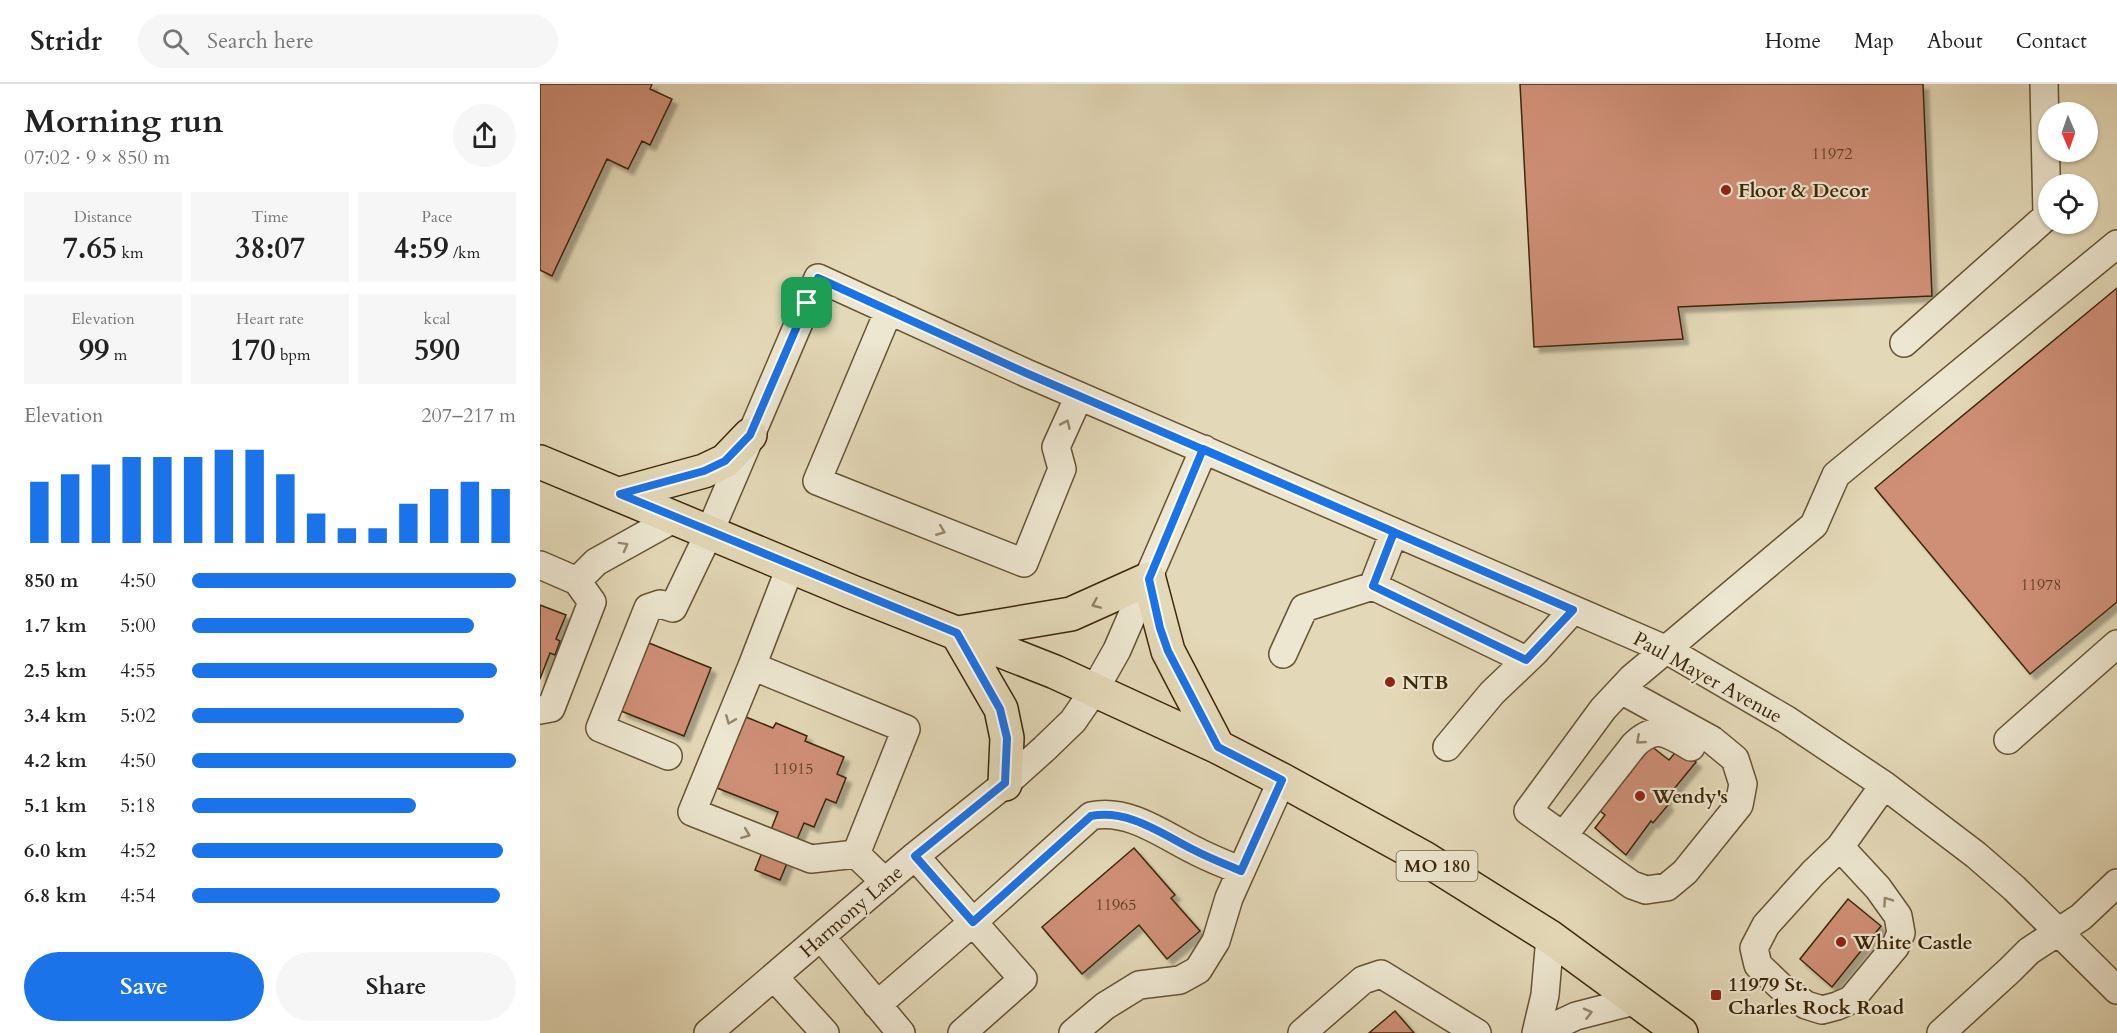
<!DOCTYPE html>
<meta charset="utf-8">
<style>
body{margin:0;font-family:Cardo,serif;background:#f6f6f6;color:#222;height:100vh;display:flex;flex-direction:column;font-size:22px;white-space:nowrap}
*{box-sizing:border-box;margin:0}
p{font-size:20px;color:#767676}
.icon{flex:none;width:33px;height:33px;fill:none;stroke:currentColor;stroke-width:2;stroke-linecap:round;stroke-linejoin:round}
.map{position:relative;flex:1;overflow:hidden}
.sheet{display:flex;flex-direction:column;background:#fff;width:540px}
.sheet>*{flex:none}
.needle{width:39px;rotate:178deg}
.tools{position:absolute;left:1498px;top:18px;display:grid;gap:12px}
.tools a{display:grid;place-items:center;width:60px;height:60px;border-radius:50%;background:#fff;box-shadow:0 2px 4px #0004;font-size:30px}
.pin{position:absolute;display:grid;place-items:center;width:51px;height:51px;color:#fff;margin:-26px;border-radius:12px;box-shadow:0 3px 9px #0006}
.round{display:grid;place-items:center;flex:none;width:63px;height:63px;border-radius:32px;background:#f6f6f6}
.head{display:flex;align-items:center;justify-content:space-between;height:102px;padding:0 24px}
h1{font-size:33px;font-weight:700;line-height:45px}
.metrics{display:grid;grid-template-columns:repeat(3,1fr);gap:9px;height:102px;padding:6px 24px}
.metrics div{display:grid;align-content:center;border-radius:0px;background:#f6f6f6;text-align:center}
.metrics b{font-size:30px;font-weight:700}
.metrics small{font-size:16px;font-weight:400}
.metrics p{font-size:16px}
.chart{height:168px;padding:12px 24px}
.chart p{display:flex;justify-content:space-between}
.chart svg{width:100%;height:108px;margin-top:6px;stroke:#1a73e8;stroke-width:6}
.action{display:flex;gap:12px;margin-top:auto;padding:12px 24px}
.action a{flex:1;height:69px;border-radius:36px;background:#1a73e8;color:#fff;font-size:24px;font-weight:700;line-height:69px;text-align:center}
.action a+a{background:#f6f6f6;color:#222}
ul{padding:0 24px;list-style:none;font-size:20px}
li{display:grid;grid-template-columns:96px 72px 1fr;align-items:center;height:45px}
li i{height:15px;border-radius:8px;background:#1a73e8}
header{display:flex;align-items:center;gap:36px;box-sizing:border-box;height:84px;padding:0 30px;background:#fff;border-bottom:2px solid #e0e0e0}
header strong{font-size:28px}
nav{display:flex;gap:33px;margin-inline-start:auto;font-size:21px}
.search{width:420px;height:54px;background:#f6f6f6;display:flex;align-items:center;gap:15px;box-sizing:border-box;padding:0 21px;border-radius:33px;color:#767676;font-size:22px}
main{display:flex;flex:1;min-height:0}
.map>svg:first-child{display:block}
</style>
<header>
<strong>Stridr</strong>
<div class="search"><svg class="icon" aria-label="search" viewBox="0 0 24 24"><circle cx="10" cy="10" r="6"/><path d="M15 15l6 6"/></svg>Search here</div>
<nav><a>Home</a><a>Map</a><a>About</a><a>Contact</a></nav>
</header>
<main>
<section class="sheet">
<div class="head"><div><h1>Morning run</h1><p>07:02 · 9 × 850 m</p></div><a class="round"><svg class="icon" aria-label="share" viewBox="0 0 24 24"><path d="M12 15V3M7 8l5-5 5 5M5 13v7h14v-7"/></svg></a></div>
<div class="metrics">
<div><p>Distance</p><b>7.65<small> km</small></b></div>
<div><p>Time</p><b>38:07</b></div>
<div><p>Pace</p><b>4:59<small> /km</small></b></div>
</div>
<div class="metrics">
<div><p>Elevation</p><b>99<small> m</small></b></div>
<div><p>Heart rate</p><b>170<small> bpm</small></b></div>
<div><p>kcal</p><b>590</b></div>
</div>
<div class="chart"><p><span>Elevation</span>207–217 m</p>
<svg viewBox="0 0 160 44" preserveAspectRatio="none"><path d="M5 44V19M15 44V16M25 44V12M35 44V9M45 44V9M55 44V9M65 44V6M75 44V6M85 44V16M95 44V32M105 44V38M115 44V38M125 44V28M135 44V22M145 44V19M155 44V22"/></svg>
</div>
<ul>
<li><b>850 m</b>4:50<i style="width:100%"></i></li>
<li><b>1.7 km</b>5:00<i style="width:87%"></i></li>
<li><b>2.5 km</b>4:55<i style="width:94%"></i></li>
<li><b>3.4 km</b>5:02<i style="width:84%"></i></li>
<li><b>4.2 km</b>4:50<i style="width:100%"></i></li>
<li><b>5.1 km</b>5:18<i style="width:69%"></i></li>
<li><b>6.0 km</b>4:52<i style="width:96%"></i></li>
<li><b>6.8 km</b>4:54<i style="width:95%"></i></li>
</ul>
<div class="action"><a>Save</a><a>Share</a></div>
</section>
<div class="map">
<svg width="1577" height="949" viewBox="0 0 1577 949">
<defs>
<filter id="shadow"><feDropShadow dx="5.5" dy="5.5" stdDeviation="1.5" flood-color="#0004"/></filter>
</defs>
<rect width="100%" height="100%" fill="#e3d8b7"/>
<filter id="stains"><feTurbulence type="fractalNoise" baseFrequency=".00333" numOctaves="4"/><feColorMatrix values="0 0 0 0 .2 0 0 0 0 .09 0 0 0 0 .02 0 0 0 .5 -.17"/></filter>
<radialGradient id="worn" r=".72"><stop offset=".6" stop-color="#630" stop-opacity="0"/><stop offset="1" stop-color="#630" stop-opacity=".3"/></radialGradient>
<path fill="#cf8f77" stroke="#3c2709" stroke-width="1.5" filter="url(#shadow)" d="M 0,0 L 112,0 L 110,5 L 132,15 L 110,61 L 102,57 L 88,85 L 67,75 L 12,192 L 0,186 Z
M 980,0 L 1383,0 L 1392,212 L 1138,223 L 1143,255 L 994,263 Z
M 1577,204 L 1577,518 L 1490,590 L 1335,404 Z
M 0,521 L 26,531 L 16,555 L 20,557 L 15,571 L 10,569 L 0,595 Z
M 109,559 L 171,584 L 144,652 L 81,627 Z
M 206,633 L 233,644 L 236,639 L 267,652 L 265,657 L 304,673 L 297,690 L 306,694 L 296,719 L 286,715 L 274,743 L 264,739 L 240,796 L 215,786 L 238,728 L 177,704 Z
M 1111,662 L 1129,676 L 1139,664 L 1156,678 L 1124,717 L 1128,721 L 1113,739 L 1111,737 L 1086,771 L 1055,744 L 1065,731 L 1060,727 L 1076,707 L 1072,703 L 1083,690 L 1087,693 L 1096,681 L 1093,678 L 1098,671 L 1102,674 Z
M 594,764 L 635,811 L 631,814 L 660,847 L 627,875 L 599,841 L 542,890 L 502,843 Z
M 1308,815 L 1341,842 L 1292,903 L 1260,875 Z
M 855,927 L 874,949 L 829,949 Z"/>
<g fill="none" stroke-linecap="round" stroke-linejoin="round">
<defs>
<path id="minor" d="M 349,226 L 277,397 L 484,479 L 522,385 L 516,363 L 539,312
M 1364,259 L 1507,132 L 1504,0
M 0,481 L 37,497 L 52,518 L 11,624 L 0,626
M 251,481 L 212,582 L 366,645 L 316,770 L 345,798
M 37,497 L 56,478 L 137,433
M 833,502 L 986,576
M 743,570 L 764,524 L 833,502 L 854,448
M 212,582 L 152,728 L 271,775 L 316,770
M 1081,606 L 1172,656 L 1195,675 L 1203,700 L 1199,721 L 1145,788 L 1127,803 L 1106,806 L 1092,801 L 988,727 L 1063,625 L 1092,594 L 1274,441 L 1296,391 L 1577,160
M 1468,656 L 1577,560
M 907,663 L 952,609 L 995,568 L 1033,526
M 128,672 L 60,644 L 108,524 L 120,520 L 133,524 L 170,447 L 278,194 L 486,289 L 1127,566 L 1247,636 L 1344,701 L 1436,771 L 1474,804 L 1577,906
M 1023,752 L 1094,661 C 1116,640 1127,649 1151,663
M 1300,763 L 1338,804 L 1358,832 L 1361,849 L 1355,863 L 1311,916 L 1297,922 L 1282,926 L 1266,921 L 1241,903 L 1218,881 L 1214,864 L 1226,841 L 1273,789 L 1300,763 L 1344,701
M 375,772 L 483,895 L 422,949
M 281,853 L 361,949
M 234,893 L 285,949
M 337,921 L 433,838 L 551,732 C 588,724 622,750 654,766 C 669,774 685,780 701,787
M 168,949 L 375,772 L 465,700 L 504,665 L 533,637 L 555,605 L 577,566 L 664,365
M 533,949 L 565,922 L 599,901 L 640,896 L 658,886 L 676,857 L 689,814 L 742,696
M 762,949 L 823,896 L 841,890 L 937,949
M 996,949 L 1005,911 L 1010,853
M 1000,949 L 1036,932 L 1098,916
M 1401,949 L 1470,886 L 1489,867 L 1541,833 L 1577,799"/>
<path id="major" d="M 0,378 L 312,508 L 515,588 L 678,663 L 742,696 L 884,774 L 1010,853 L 1141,949
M 80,410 L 164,387 L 185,377 L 210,351
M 417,549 L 461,625 L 467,654 L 465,700
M 418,549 L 531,530 L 609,495 L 628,567 L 678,663"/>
</defs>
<use href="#minor" stroke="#665334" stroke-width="30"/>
<use href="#major" stroke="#3c2709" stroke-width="36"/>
<use href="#minor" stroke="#ede6d0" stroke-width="27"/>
<use href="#major" stroke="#e3d8b7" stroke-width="33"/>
</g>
<defs><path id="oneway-chevron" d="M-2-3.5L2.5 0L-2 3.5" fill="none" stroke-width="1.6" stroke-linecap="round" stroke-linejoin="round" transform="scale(1.5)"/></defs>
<g stroke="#94866c">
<use href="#oneway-chevron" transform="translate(526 340) rotate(-66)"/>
<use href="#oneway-chevron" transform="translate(401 447) rotate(22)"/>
<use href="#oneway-chevron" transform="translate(84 462) rotate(-29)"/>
<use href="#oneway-chevron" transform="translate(190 636) rotate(112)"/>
<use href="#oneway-chevron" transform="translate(1100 656) rotate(139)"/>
<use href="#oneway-chevron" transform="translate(206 750) rotate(21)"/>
<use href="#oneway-chevron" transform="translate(1347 817) rotate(-125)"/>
<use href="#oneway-chevron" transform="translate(1048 929) rotate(-14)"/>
</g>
<use stroke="#908060" href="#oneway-chevron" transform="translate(556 520) rotate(157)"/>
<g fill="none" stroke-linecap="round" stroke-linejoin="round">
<defs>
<path id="route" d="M 267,219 L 210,351 L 185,377 L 164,387 L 80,410 L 417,549 L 460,625 L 467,654 L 465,699 L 375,772 L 433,838 L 551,732 C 589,725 622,750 654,766 C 669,774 685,780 701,787 L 742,696 L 678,663 L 628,567 L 620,544 L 609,495 L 663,365 C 787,418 910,472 1033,526 L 986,576 L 833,502 L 854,448 L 486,289 L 278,194 L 267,219"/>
</defs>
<use href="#route" stroke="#fff" stroke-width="12"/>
<use href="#route" stroke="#1a73e8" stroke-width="8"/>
</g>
<g fill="#8f2418" stroke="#ede6d0" stroke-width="2">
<circle cx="1186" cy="106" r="6"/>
<circle cx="850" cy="598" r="6"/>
<circle cx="1100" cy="712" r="6"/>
<circle cx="1301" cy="858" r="6"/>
<rect x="1170" y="905" width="12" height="12" rx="3"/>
</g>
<g text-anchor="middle" stroke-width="4.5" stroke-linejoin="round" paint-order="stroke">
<g font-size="16" fill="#614124">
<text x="1292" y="75">11972</text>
<text x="1501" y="506">11978</text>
<text x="253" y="690">11915</text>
<text x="576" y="826">11965</text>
</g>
<rect fill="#ede6d0" stroke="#716045" stroke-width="1.5" x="856.5" y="767" width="81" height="30" rx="4.5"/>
<g font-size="18" font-weight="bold" fill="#3c2709">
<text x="897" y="788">MO 180</text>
</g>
<g font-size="20" font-weight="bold" fill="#3c2709" stroke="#ede6d0" text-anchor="start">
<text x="1198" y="113">Floor &amp; Decor</text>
<text x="862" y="605">NTB</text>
<text x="1112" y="719">Wendy's</text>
<text x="1313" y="865">White Castle</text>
<text x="1188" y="907">11979 St.<tspan x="1188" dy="23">Charles Rock Road</tspan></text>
</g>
<g font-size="20" fill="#3c2709" stroke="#ede6d0">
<text transform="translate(1168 593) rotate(29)" y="7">Paul Mayer Avenue</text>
<text transform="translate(311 827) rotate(-41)" y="7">Harmony Lane</text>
</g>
</g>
<rect width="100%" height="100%" filter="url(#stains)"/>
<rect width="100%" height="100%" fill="url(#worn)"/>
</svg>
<div class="tools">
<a><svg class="needle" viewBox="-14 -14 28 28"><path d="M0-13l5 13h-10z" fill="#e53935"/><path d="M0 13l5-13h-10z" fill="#767676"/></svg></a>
<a><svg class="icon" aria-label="locate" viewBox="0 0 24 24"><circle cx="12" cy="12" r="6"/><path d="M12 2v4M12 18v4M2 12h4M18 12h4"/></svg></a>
</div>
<div class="pin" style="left:267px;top:219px;background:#1e9e55"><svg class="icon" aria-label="arrive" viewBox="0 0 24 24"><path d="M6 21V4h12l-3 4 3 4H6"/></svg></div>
</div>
</main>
